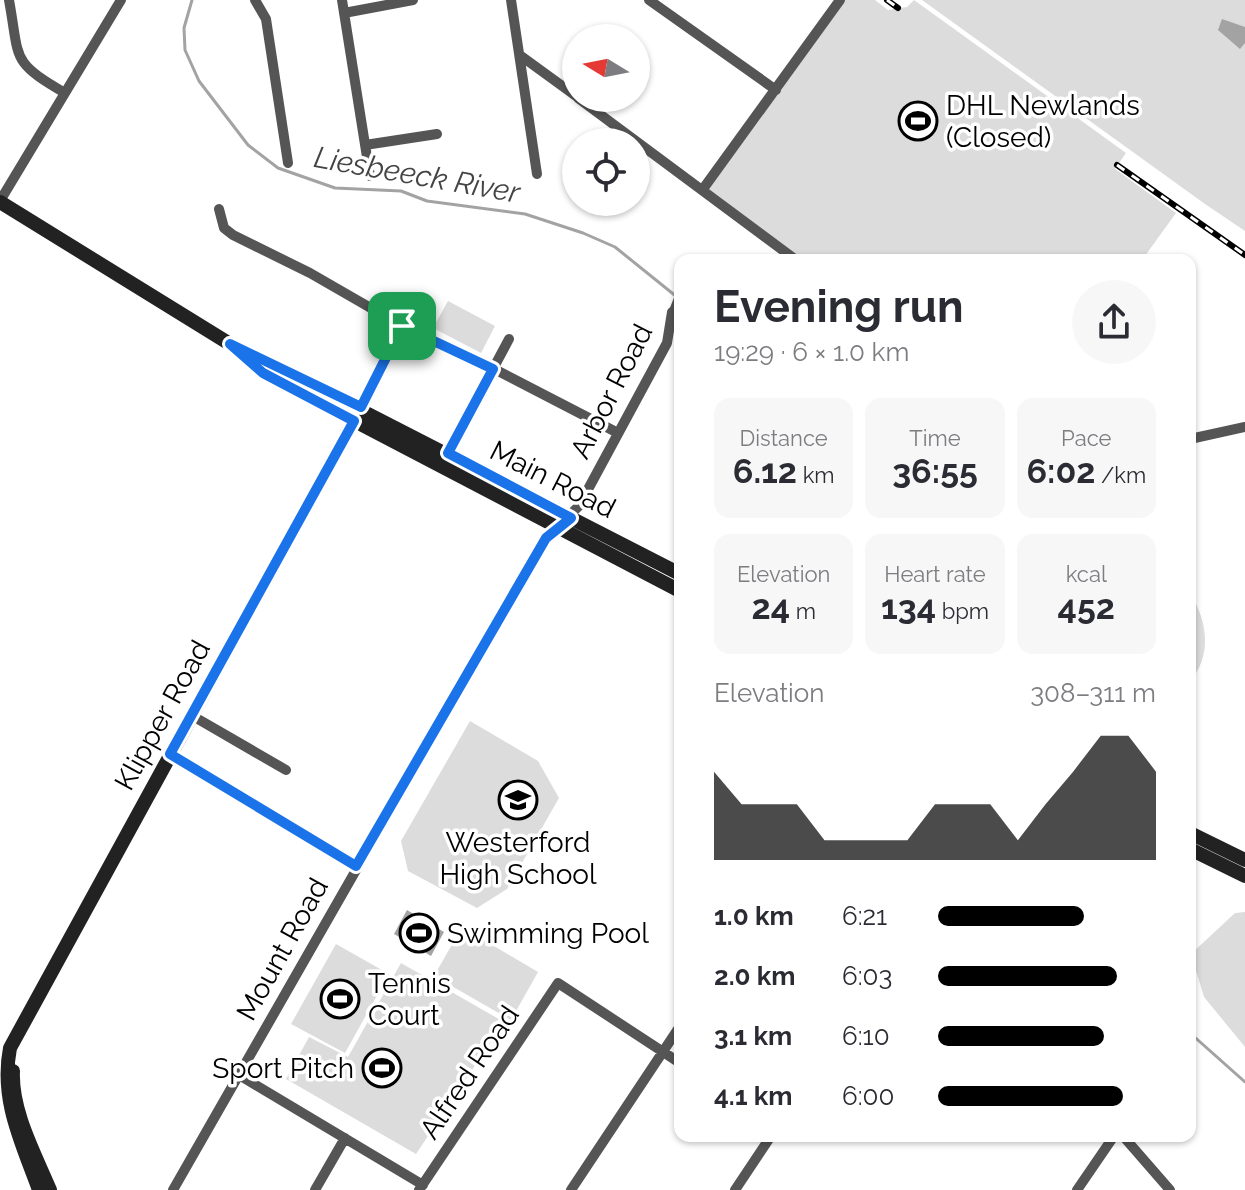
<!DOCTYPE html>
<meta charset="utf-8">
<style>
body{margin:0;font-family:Raleway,sans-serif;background:#f7f7f7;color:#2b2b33;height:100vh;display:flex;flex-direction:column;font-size:30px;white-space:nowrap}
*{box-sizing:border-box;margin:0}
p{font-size:26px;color:#7c7c81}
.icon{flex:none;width:44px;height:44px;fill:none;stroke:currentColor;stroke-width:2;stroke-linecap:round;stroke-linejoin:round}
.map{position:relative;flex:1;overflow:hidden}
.sheet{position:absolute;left:674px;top:254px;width:522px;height:888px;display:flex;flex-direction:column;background:#fff;border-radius:16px;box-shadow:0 2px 6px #0004}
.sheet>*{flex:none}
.needle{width:52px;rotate:280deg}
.controls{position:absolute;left:562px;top:24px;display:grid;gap:16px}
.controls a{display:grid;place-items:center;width:88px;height:88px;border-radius:50%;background:#fff;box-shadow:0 2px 6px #0004;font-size:40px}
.pin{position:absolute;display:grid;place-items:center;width:68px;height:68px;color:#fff;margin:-34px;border-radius:16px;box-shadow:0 4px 12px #0006}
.round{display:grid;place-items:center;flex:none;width:84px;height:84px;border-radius:42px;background:#f7f7f7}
.summary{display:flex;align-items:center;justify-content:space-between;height:136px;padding:0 40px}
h1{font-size:44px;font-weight:700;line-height:60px}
.figures{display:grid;grid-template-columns:repeat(3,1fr);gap:12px;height:136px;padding:8px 40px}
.figures div{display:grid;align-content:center;border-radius:16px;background:#f7f7f7;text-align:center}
.figures b{font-size:34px;font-weight:700}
.figures small{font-size:22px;font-weight:400}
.figures p{font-size:22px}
.chart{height:224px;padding:16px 40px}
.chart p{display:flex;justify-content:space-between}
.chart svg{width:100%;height:144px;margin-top:8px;fill:#000;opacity:.7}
ul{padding:0 40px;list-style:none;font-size:26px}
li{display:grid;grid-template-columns:128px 96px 1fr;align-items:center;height:60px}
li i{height:20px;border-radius:10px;background:#000}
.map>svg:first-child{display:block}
</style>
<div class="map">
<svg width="1245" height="1190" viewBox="0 0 1245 1190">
<rect width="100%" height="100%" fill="#fff"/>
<path fill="#dcdcdc" d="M 840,0 L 875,0 L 888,10 L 907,7 L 914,0 L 1126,153 L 1115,169 L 1176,213 L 1142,260 L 796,260 L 703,189 Z
M 922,0 L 1245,0 L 1245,231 L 1205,204 Z
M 448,301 L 495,326 L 481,353 L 433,328 Z
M 1190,594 C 1208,620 1212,657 1190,681 Z
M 470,721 L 538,761 L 559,798 L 507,889 L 477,908 L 408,871 L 401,841 Z
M 1245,912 L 1245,1047 L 1204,997 L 1191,954 L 1235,913 Z
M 462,927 L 538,972 L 511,1020 L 434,976 Z
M 336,944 L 389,974 L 345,1053 L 291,1024 Z
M 401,963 L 504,1022 L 416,1154 L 286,1079 L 309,1037 L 348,1057 Z"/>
<path fill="#a3a3a3" d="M 1222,19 L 1245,27 L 1245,43 L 1240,49 L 1218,30 Z
M 407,910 L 444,932 L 431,956 L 394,934 Z"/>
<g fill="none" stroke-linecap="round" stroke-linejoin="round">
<path stroke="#a3a3a3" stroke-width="3" d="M 192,0 L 184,28 L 185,50 L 199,81 L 248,145 L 278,168 L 335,188 L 401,191 L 427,201 L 525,214 L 583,233 L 615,247 L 677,297
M 1190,1033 L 1245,1082"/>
<path stroke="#555" stroke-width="7" d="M 672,312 L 680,292"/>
<path stroke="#555" stroke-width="10" d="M 9,0 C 20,60 10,61 65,93
M 255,0 L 266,19 L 288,163
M 342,0 L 370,176
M 511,0 L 537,174
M 649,0 L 776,90
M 344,13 L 413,0
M 521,56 L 576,96
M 578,98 L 796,260
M 365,145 L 437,134
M 703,189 L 840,0
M 0,201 L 121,0
M 219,209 L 224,228 L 233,235 L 310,273 L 402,326 L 469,356 L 618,433
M 361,407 L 402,326
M 1190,439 L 1245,427
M 448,453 L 509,339
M 191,715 L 286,770
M 170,754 L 356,866
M 239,1075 L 423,1185
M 1123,1136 L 1170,1190
M 173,1190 L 546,538 L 579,506 L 667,343 L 672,312
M 315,1190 L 345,1138
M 419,1190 L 558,983 L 680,1063
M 571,1190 L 680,1026
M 735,1190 L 771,1136
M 1077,1190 L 1114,1136"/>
<path stroke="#222" stroke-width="14" d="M 0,202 L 230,344 L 263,373 L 680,591
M 245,351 L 680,574
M 1190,833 L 1245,860
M 1190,849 L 1245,876
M 13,1071 C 11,1111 35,1154 50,1190
M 39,1190 C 22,1143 0,1100 10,1048 L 361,407"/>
<defs>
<path id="rail" d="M 887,0 L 898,8
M 1117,165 L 1245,255"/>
</defs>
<use href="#rail" stroke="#000" stroke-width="6"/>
<use href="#rail" stroke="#fff" stroke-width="3" stroke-dasharray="9" stroke-linecap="butt"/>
</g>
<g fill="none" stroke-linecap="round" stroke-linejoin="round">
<defs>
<path id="route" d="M 402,326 L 493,369 L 448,453 L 571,518 L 546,538 L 356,866 L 170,754 L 354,421 L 263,373 L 230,344 L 361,407 Z"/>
</defs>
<use href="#route" stroke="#fff" stroke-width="16"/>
<use href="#route" stroke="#1a73e8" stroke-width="10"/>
</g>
<defs>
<symbol id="stadium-ring" viewBox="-11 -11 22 22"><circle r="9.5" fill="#fff" stroke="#000" stroke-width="1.5"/><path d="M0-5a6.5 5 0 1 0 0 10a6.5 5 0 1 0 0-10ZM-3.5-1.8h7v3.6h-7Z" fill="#000"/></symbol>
<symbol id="school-ring" viewBox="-11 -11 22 22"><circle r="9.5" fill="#fff" stroke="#000" stroke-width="1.5"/><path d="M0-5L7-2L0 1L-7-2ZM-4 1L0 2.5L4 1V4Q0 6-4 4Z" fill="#000"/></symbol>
</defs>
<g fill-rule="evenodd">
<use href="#stadium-ring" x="896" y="99" width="44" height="44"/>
<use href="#school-ring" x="496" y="778" width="44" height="44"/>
<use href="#stadium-ring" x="397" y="911" width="44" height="44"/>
<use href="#stadium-ring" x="318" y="977" width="44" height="44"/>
<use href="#stadium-ring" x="360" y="1046" width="44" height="44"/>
</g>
<g text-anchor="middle" stroke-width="7" stroke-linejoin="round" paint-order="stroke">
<g font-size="28" fill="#000" stroke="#fff" text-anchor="start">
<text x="946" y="115">DHL Newlands<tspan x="946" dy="32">(Closed)</tspan></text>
<text x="518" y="852" text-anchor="middle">Westerford<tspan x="518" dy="32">High School</tspan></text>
<text x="447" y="943">Swimming Pool</text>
<text x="368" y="993">Tennis<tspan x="368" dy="32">Court</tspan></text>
<text x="354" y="1078" text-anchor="end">Sport Pitch</text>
</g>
<g font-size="28" fill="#000" stroke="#fff">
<text transform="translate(611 391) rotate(-63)" y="10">Arbor Road</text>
<text transform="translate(553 479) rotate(27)" y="10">Main Road</text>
<text transform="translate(162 715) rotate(-61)" y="10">Klipper Road</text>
<text transform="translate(282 949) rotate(-61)" y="10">Mount Road</text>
<text transform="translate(469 1072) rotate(-56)" y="10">Alfred Road</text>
</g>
<g font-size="30" font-style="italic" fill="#444" stroke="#fff">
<text transform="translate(417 175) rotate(10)" y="10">Liesbeeck River</text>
</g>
</g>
</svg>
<div class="controls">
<a><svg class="needle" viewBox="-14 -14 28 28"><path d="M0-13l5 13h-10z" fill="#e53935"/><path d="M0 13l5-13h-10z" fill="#7c7c81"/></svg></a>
<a><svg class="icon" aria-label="locate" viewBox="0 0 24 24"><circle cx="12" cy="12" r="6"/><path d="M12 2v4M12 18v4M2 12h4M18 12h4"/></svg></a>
</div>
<div class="pin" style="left:402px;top:326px;background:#1e9e55"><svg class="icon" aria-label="arrive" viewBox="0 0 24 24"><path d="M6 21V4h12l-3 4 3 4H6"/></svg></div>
<section class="sheet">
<div class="summary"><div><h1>Evening run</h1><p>19:29 · 6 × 1.0 km</p></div><a class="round"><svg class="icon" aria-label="share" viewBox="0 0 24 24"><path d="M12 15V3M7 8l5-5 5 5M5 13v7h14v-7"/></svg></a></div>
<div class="figures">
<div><p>Distance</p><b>6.12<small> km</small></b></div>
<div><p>Time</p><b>36:55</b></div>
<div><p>Pace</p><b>6:02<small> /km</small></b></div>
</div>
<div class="figures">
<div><p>Elevation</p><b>24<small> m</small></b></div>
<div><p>Heart rate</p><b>134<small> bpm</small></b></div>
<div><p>kcal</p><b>452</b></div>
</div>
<div class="chart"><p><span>Elevation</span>308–311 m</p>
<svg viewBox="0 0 160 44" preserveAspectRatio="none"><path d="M0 44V17L10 27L20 27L30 27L40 38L50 38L60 38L70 38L80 27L90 27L100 27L110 38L120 27L130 17L140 6L150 6L160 17V44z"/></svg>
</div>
<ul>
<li><b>1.0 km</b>6:21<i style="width:67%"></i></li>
<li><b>2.0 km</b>6:03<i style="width:82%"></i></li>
<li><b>3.1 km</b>6:10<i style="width:76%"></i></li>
<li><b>4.1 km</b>6:00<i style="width:85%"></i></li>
</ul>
</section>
</div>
